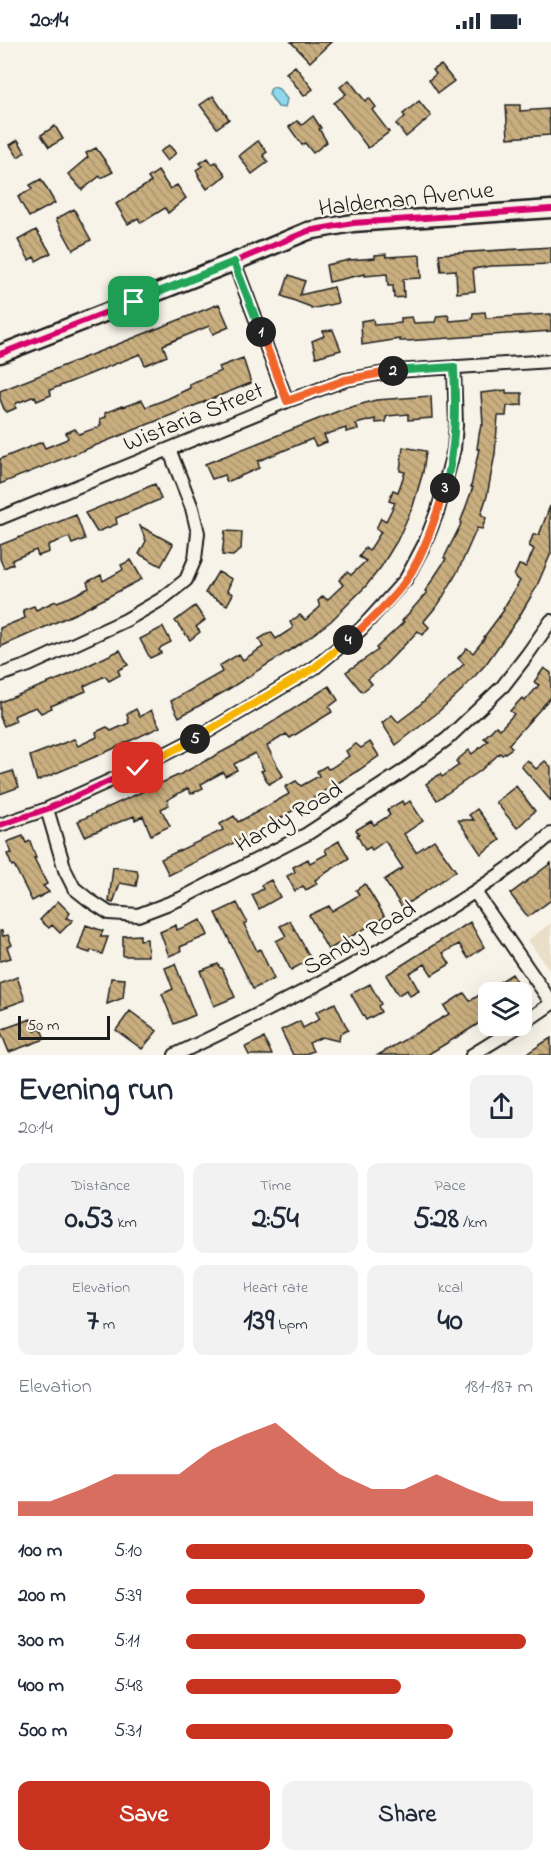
<!DOCTYPE html>
<meta charset="utf-8">
<style>
body{margin:0;font-family:"Indie Flower",sans-serif;background:#f2f2f3;color:#1f2937;height:100vh;display:flex;flex-direction:column;font-size:22px;white-space:nowrap}
*{box-sizing:border-box;margin:0}
p{font-size:20px;color:#747a83}
.icon{flex:none;width:33px;height:33px;fill:none;stroke:currentColor;stroke-width:2;stroke-linecap:round;stroke-linejoin:round}
.map{position:relative;height:1013px;overflow:hidden}
.drawer{display:flex;flex-direction:column;background:#fff;flex:1}
.drawer>*{flex:none}
.tools{position:absolute;left:478px;top:940px;display:grid;gap:12px}
.tools a{display:grid;place-items:center;width:54px;height:54px;border-radius:12px;background:#fff;box-shadow:0 6px 24px #0002;font-size:30px}
.scale{position:absolute;left:18px;bottom:15px;width:92px;box-sizing:border-box;padding-left:6px;border:3px solid #1c1c1c;border-top:0;font-size:16px;line-height:21px;white-space:nowrap;color:#1c1c1c;-webkit-text-stroke:4px #f7f3e8;paint-order:stroke}
.pin{position:absolute;display:grid;place-items:center;width:51px;height:51px;color:#fff;margin:-26px;border-radius:12px;box-shadow:0 3px 9px #0006}
.km{position:absolute;width:30px;height:30px;margin:-15px;border-radius:50%;background:#222;color:#fff;font-size:16px;line-height:30px;text-align:center}
.round{display:grid;place-items:center;flex:none;width:63px;height:63px;border-radius:12px;background:#f2f2f3}
.head{display:flex;align-items:center;justify-content:space-between;height:102px;padding:0 18px}
h1{font-size:33px;font-weight:700;line-height:45px}
.stats{display:grid;grid-template-columns:repeat(3,1fr);gap:9px;height:102px;padding:6px 18px}
.stats div{display:grid;align-content:center;border-radius:12px;background:#f2f2f3;text-align:center}
.stats b{font-size:30px;font-weight:700}
.stats small{font-size:16px;font-weight:400}
.stats p{font-size:16px}
.chart{height:168px;padding:12px 18px}
.chart p{display:flex;justify-content:space-between}
.chart svg{width:100%;height:108px;margin-top:6px;fill:#c8321e;opacity:.7}
.primary-button{display:flex;gap:12px;margin-top:auto;padding:12px 18px}
.primary-button a{flex:1;height:69px;border-radius:12px;background:#c8321e;color:#fff;font-size:24px;font-weight:700;line-height:69px;text-align:center}
.primary-button a+a{background:#f2f2f3;color:#1f2937}
ul{padding:0 18px;list-style:none;font-size:20px}
li{display:grid;grid-template-columns:96px 72px 1fr;align-items:center;height:45px}
li i{height:15px;border-radius:8px;background:#c8321e}
.status{display:flex;justify-content:space-between;align-items:center;height:42px;padding:0 30px;background:#fff;direction:ltr}
.status svg{height:16px;fill:currentColor}
.map>svg:first-child{display:block}
</style>
<div class="status"><b>20:14</b><svg viewBox="0 0 49 12"><path d="M0 12V9h3v3zM5 12V6h3v6zM10 12V3h3v9zM15 12V0h3v12zM26 1h20v11H26zM47 4h2v5h-2z"/></svg></div>
<div class="map">
<svg width="551" height="1013" viewBox="0 0 551 1013">
<defs>
<pattern id="building-back-hatch" width="6" height="6" patternUnits="userSpaceOnUse" patternTransform="scale(1.5)"><rect width="6" height="6" fill="#c9ae7f"/><path d="M-1 5l2 2M0 0l6 6M5-1l2 2" fill="none" stroke="#ac956d"/></pattern>
</defs>
<rect width="100%" height="100%" fill="#f7f3e8"/>
<filter id="ink" filterUnits="userSpaceOnUse"><feTurbulence type="fractalNoise" baseFrequency=".0167" numOctaves="2"/><feDisplacementMap in="SourceGraphic" scale="12" xChannelSelector="R" yChannelSelector="G"/><feConvolveMatrix kernelMatrix="1 2 1 2 8 2 1 2 1" color-interpolation-filters="sRGB"/></filter>
<g filter="url(#ink)">
<path fill="#e9dec8" d="M 551,881 L 551,930 L 528,898 Z"/>
<path fill="#8dd8ed" stroke="#608d99" stroke-width="1.5" d="M 274,45 L 279,47 L 287,57 L 285,66 L 278,65 L 269,52 L 271,46 Z"/>
<path fill="url(#building-back-hatch)" stroke="#1c1c1c" stroke-width="1.5" d="M 291,0 L 331,0 L 310,20 Z
M 441,23 L 454,39 L 438,51 L 429,38 L 436,32 L 433,28 Z
M 295,24 L 313,47 L 304,54 L 286,31 Z
M 349,38 L 365,59 L 369,56 L 376,65 L 372,68 L 389,90 L 368,106 L 334,61 L 346,52 L 340,45 Z
M 213,54 L 229,77 L 217,86 L 200,63 Z
M 419,59 L 431,74 L 406,95 L 396,82 L 405,75 L 403,72 Z
M 506,63 L 520,63 L 520,69 L 549,67 L 550,93 L 508,96 Z
M 313,74 L 321,86 L 319,87 L 327,100 L 313,111 L 305,101 L 302,103 L 289,85 L 297,79 L 302,83 Z
M 55,84 L 63,97 L 49,105 L 41,93 Z
M 18,98 L 25,110 L 18,115 L 10,103 Z
M 258,99 L 267,110 L 263,113 L 268,120 L 252,132 L 239,114 Z
M 169,103 L 176,111 L 167,119 L 160,110 Z
M 96,106 L 113,130 L 101,136 L 100,134 L 82,148 L 68,132 L 88,115 L 86,111 Z
M 208,116 L 212,122 L 216,120 L 226,133 L 207,147 L 198,134 L 199,133 L 196,128 L 202,124 L 200,121 Z
M 158,129 L 170,147 L 177,143 L 186,156 L 168,171 L 165,166 L 141,181 L 138,176 L 128,182 L 116,162 L 151,140 L 148,136 Z
M 41,137 L 55,161 L 29,175 L 18,155 L 32,147 L 30,143 Z
M 74,167 L 91,198 L 73,208 L 56,177 Z
M 36,188 L 51,211 L 36,219 L 34,215 L 29,218 L 18,198 Z
M 551,205 L 551,222 L 491,224 L 473,227 L 475,249 L 457,251 L 456,228 L 441,229 L 439,212 Z
M 386,212 L 386,215 L 420,213 L 421,236 L 403,237 L 404,255 L 394,256 L 393,244 L 388,244 L 387,232 L 365,234 L 365,232 L 329,240 L 326,223 L 349,218 L 375,216 L 375,213 Z
M 289,233 L 305,239 L 300,253 L 334,245 L 338,261 L 311,267 L 311,265 L 282,254 Z
M 219,262 L 229,285 L 213,292 L 209,284 L 163,303 L 167,314 L 145,323 L 140,312 L 50,348 L 51,353 L 37,359 L 35,354 L 17,361 L 15,363 L 16,366 L 7,370 L 4,367 L 0,357 L 0,349 Z
M 485,270 L 486,276 L 551,272 L 551,289 L 407,299 L 400,299 L 400,297 L 362,303 L 361,279 L 373,277 L 374,283 L 401,281 L 401,276 L 412,275 L 414,281 L 435,280 L 437,274 L 448,273 L 450,279 L 472,277 L 473,271 Z
M 333,288 L 341,308 L 316,315 L 312,299 L 324,294 L 323,289 Z
M 243,316 L 251,341 L 0,442 L 0,417 L 42,400 L 45,406 L 65,398 L 68,396 L 66,391 L 75,387 L 79,392 L 99,385 L 101,382 L 100,377 L 106,375 L 105,371 L 122,364 L 123,365 L 142,358 L 146,365 L 167,357 L 190,346 L 189,342 L 221,329 L 219,325 Z
M 506,348 L 506,351 L 522,351 L 522,363 L 507,364 L 506,374 L 498,374 L 495,412 L 487,454 L 481,472 L 486,476 L 482,487 L 477,486 L 459,527 L 440,560 L 425,578 L 424,580 L 429,585 L 423,593 L 418,589 L 383,625 L 368,637 L 372,642 L 362,650 L 346,630 L 378,608 L 376,606 L 404,580 L 402,579 L 427,550 L 425,549 L 446,517 L 444,516 L 461,482 L 460,481 L 473,445 L 471,445 L 479,407 L 477,407 L 479,393 L 481,383 L 483,383 L 481,351 Z
M 431,354 L 432,376 L 408,378 L 408,372 L 388,374 L 386,375 L 386,380 L 376,381 L 375,377 L 356,382 L 358,387 L 346,390 L 346,386 L 324,393 L 327,400 L 316,404 L 312,397 L 258,419 L 259,426 L 227,440 L 224,433 L 212,437 L 205,422 L 341,368 L 376,358 Z
M 403,405 L 426,409 L 423,430 L 413,464 L 397,499 L 381,525 L 366,544 L 331,579 L 303,600 L 224,650 L 179,675 L 171,659 L 222,630 L 219,624 L 239,612 L 243,618 L 263,605 L 259,597 L 271,590 L 276,597 L 293,586 L 290,580 L 300,573 L 305,578 L 320,565 L 318,559 L 323,554 L 327,558 L 343,543 L 339,538 L 347,530 L 351,533 L 366,519 L 359,515 L 365,506 L 369,509 L 381,490 L 376,487 L 381,476 L 386,479 L 395,461 L 389,459 L 393,448 L 398,450 L 405,430 L 400,429 Z
M 155,442 L 161,457 L 116,476 L 117,482 L 97,490 L 85,471 Z
M 550,464 L 551,511 L 536,546 L 517,578 L 486,622 L 462,648 L 436,672 L 396,703 L 382,681 L 392,673 L 398,680 L 414,668 L 464,622 L 458,616 L 467,606 L 473,611 L 485,596 L 484,595 L 504,568 L 503,567 L 520,539 L 514,534 L 519,523 L 526,525 L 534,507 L 529,504 L 533,493 L 539,493 Z
M 76,473 L 85,497 L 72,502 L 69,495 L 48,503 L 49,510 L 38,514 L 36,508 L 14,517 L 12,519 L 13,522 L 4,526 L 0,517 L 0,503 Z
M 140,484 L 173,502 L 161,524 L 139,512 L 146,499 Z
M 225,489 L 242,490 L 241,507 L 233,514 L 222,513 Z
M 131,518 L 142,537 L 79,570 L 0,605 L 0,586 L 25,576 L 23,568 L 34,564 L 36,568 L 56,559 L 57,560 L 70,555 L 89,546 L 87,540 L 101,533 L 103,539 L 121,529 L 123,527 L 121,523 Z
M 218,530 L 232,537 L 227,549 L 233,552 L 227,563 L 205,551 Z
M 195,564 L 205,578 L 196,585 L 200,590 L 190,598 L 175,579 Z
M 163,585 L 171,600 L 161,605 L 159,608 L 161,611 L 150,616 L 140,597 Z
M 120,608 L 128,623 L 118,628 L 120,633 L 109,639 L 105,634 L 84,644 L 86,649 L 51,664 L 52,666 L 41,671 L 36,665 L 18,672 L 14,674 L 16,679 L 4,684 L 0,675 L 0,660 L 64,635 Z
M 544,626 L 551,631 L 551,655 L 509,702 L 512,706 L 502,713 L 500,711 L 480,729 L 437,758 L 426,742 L 440,732 L 442,735 L 459,723 L 456,719 L 469,708 L 472,712 L 488,699 L 484,696 L 496,684 L 500,687 L 514,672 L 510,669 L 522,656 L 525,659 L 539,643 L 534,640 Z
M 329,644 L 338,658 L 329,665 L 332,670 L 290,696 L 286,692 L 267,704 L 283,734 L 269,742 L 261,729 L 264,728 L 255,711 L 234,722 L 237,728 L 225,734 L 223,730 L 201,742 L 203,746 L 191,752 L 188,746 L 167,758 L 169,763 L 161,767 L 170,784 L 151,793 L 143,774 L 135,778 L 134,774 L 85,794 L 78,779 L 181,732 L 246,697 Z
M 136,667 L 140,675 L 151,668 L 160,685 L 104,711 L 37,739 L 30,714 L 74,697 L 78,704 L 97,695 L 96,690 L 107,685 L 111,689 L 129,681 L 127,672 Z
M 370,700 L 379,714 L 359,728 L 266,785 L 169,833 L 161,817 L 223,788 L 220,782 L 234,774 L 238,780 L 257,770 L 289,752 L 285,745 L 296,739 L 301,744 L 319,734 L 317,729 L 326,724 L 328,727 L 331,726 L 349,714 L 346,709 L 356,702 L 361,706 Z
M 527,718 L 536,727 L 545,719 L 551,725 L 551,759 L 521,724 Z
M 13,729 L 19,745 L 0,752 L 0,733 Z
M 516,744 L 535,769 L 517,786 L 496,760 Z
M 402,759 L 404,763 L 410,759 L 423,779 L 404,792 L 416,810 L 434,798 L 456,829 L 402,865 L 384,838 L 403,826 L 385,799 L 372,808 L 370,805 L 365,808 L 357,793 L 359,792 L 356,788 L 371,779 L 374,783 L 390,773 L 387,768 Z
M 477,767 L 500,798 L 481,812 L 458,778 L 474,778 L 469,773 Z
M 23,794 L 26,801 L 30,799 L 36,816 L 34,816 L 47,842 L 43,844 L 49,850 L 32,859 L 14,823 L 12,824 L 7,812 L 12,811 L 7,800 Z
M 339,799 L 349,816 L 315,838 L 317,842 L 306,848 L 303,844 L 295,849 L 287,834 L 295,830 L 293,825 L 308,817 L 310,821 L 327,812 L 325,807 Z
M 551,821 L 551,858 L 528,875 L 510,852 Z
M 113,825 L 137,828 L 138,833 L 136,844 L 120,841 L 113,861 L 109,860 Z
M 271,838 L 280,855 L 259,867 L 252,853 L 263,847 L 261,843 Z
M 365,842 L 385,875 L 328,908 L 309,873 L 329,864 L 332,869 L 359,853 L 356,848 Z
M 58,859 L 70,871 L 66,876 L 73,878 L 60,891 L 52,883 L 49,886 L 40,878 Z
M 237,861 L 247,880 L 244,882 L 257,909 L 260,907 L 274,937 L 253,947 L 216,871 Z
M 201,878 L 208,893 L 180,905 L 181,909 L 169,914 L 160,890 L 176,883 L 177,888 Z
M 290,879 L 311,917 L 291,928 L 276,899 L 286,894 L 280,884 Z
M 470,880 L 484,905 L 468,916 L 459,902 L 443,911 L 450,922 L 432,933 L 425,922 L 409,931 L 419,949 L 410,954 L 407,948 L 398,953 L 386,933 Z
M 86,883 L 103,889 L 100,895 L 108,895 L 102,912 L 91,908 L 90,911 L 78,907 Z
M 0,889 L 2,889 L 3,894 L 8,893 L 12,903 L 7,905 L 11,916 L 0,919 Z
M 140,893 L 140,898 L 147,897 L 148,914 L 123,914 L 123,894 Z
M 175,922 L 195,973 L 174,982 L 162,952 L 173,947 L 165,926 Z
M 218,922 L 220,926 L 222,926 L 235,955 L 214,964 L 200,929 Z
M 512,932 L 524,951 L 489,951 L 489,975 L 462,992 L 427,1013 L 378,1013 L 449,972 L 444,964 L 464,951 L 470,959 Z
M 17,935 L 25,958 L 0,967 L 0,942 Z
M 111,936 L 125,937 L 123,956 L 107,962 Z
M 370,942 L 381,962 L 378,964 L 381,970 L 366,978 L 351,952 Z
M 335,961 L 348,988 L 340,992 L 339,999 L 322,995 L 309,1001 L 313,1009 L 303,1013 L 293,1013 L 281,988 L 300,979 L 303,986 L 320,977 L 316,970 Z
M 130,969 L 157,989 L 142,1007 L 116,988 Z
M 31,977 L 35,989 L 41,987 L 45,997 L 9,1010 L 0,988 Z
M 264,996 L 272,1013 L 249,1013 L 245,1005 Z
M 551,996 L 551,1013 L 525,1013 L 543,1001 Z"/>
<g fill="none" stroke-linecap="round" stroke-linejoin="round">
<defs>
<path id="street" d="M 234,220 L 287,359
M 0,476 L 287,359 L 345,338 L 395,329 L 551,319
M 0,633 L 29,623 L 126,578 L 162,557 L 186,538 L 195,517 L 198,491 L 192,466 L 169,407
M 47,767 L 65,828 L 74,846 L 89,858 L 109,871 L 138,873 L 180,857 L 307,792 L 402,730 L 447,697 L 503,644 L 527,613 L 551,579
M 0,783 L 47,767 L 138,726 L 202,693 L 314,626 L 361,587 L 406,537 L 425,501 L 438,468 L 454,407 L 456,383 L 454,325
M 475,850 L 551,960
M 522,982 L 551,962
M 175,1013 C 267,969 358,924 444,869 C 481,846 518,822 551,792
M 472,1013 L 519,984"/>
<path id="secondary" d="M 0,312 L 234,220 L 308,189 L 353,181 L 551,167"/>
</defs>
<use href="#street" stroke="#1c1c1c" stroke-width="16"/>
<use href="#secondary" stroke="#1c1c1c" stroke-width="21"/>
<use href="#street" stroke="#f7f3e8" stroke-width="12"/>
<use href="#secondary" stroke="#f7f3e8" stroke-width="16"/>
<defs>
<path id="cycleway" d="M 0,312 L 234,220 L 308,189 L 353,181 L 551,167
M 0,783 L 47,767 L 138,726 L 202,693 L 314,626 L 361,587 L 406,537 L 425,501 L 438,468 L 454,407 L 456,383 L 454,325"/>
</defs>
<use href="#cycleway" stroke="#f7f3e8" stroke-width="10"/>
<use href="#cycleway" stroke="#d6006c" stroke-width="6"/>
</g>
</g>
<g fill="none" stroke-linecap="round" stroke-linejoin="round" filter="url(#ink)">
<defs>
<path id="split-1" d="M 134,260 L 234,220 L 261,290"/>
<path id="split-2" d="M 261,290 L 287,359 L 345,338 L 393,329"/>
<path id="split-3" d="M 393,329 L 454,325 C 456,366 456,406 445,446"/>
<path id="split-4" d="M 348,598 C 365,584 395,555 407,537 C 425,509 435,477 445,446"/>
<path id="split-5" d="M 195,697 L 314,626 L 348,598"/>
<path id="split-6" d="M 138,726 L 195,697"/>
</defs>
<use href="#split-1" stroke="#fff" stroke-width="12"/>
<use href="#split-2" stroke="#fff" stroke-width="12"/>
<use href="#split-3" stroke="#fff" stroke-width="12"/>
<use href="#split-4" stroke="#fff" stroke-width="12"/>
<use href="#split-5" stroke="#fff" stroke-width="12"/>
<use href="#split-6" stroke="#fff" stroke-width="12"/>
<use href="#split-1" stroke="#22a559" stroke-width="8"/>
<use href="#split-2" stroke="#f0652b" stroke-width="8"/>
<use href="#split-3" stroke="#22a559" stroke-width="8"/>
<use href="#split-4" stroke="#f0652b" stroke-width="8"/>
<use href="#split-5" stroke="#f5b400" stroke-width="8"/>
<use href="#split-6" stroke="#f5b400" stroke-width="8"/>
</g>
<g text-anchor="middle" stroke-width="5" stroke-linejoin="round" paint-order="stroke">
<g font-size="24" fill="#1c1c1c" stroke="#f7f3e8">
<text transform="translate(406 156) rotate(-6)" y="8">Haldeman Avenue</text>
<text transform="translate(193 374) rotate(-22)" y="8">Wistaria Street</text>
<text transform="translate(288 774) rotate(-30)" y="8">Hardy Road</text>
<text transform="translate(359 895) rotate(-30)" y="8">Sandy Road</text>
</g>
</g>
</svg>
<div class="tools">
<a><svg class="icon" aria-label="layers" viewBox="0 0 24 24"><path d="M12 4l9 5-9 5-9-5zM3 14l9 5 9-5"/></svg></a>
</div>
<div class="scale">50 m</div>
<div class="pin" style="left:134px;top:260px;background:#1e9e55"><svg class="icon" aria-label="arrive" viewBox="0 0 24 24"><path d="M6 21V4h12l-3 4 3 4H6"/></svg></div>
<div class="pin" style="left:138px;top:726px;background:#d93025"><svg class="icon" aria-label="check" viewBox="0 0 24 24"><path d="M5 12l5 5 9-10"/></svg></div>
<b class="km" style="left:261px;top:290px">1</b>
<b class="km" style="left:393px;top:329px">2</b>
<b class="km" style="left:445px;top:446px">3</b>
<b class="km" style="left:348px;top:598px">4</b>
<b class="km" style="left:195px;top:697px">5</b>
</div>
<section class="drawer">
<div class="head"><div><h1>Evening run</h1><p>20:14</p></div><a class="round"><svg class="icon" aria-label="share" viewBox="0 0 24 24"><path d="M12 15V3M7 8l5-5 5 5M5 13v7h14v-7"/></svg></a></div>
<div class="stats">
<div><p>Distance</p><b>0.53<small> km</small></b></div>
<div><p>Time</p><b>2:54</b></div>
<div><p>Pace</p><b>5:28<small> /km</small></b></div>
</div>
<div class="stats">
<div><p>Elevation</p><b>7<small> m</small></b></div>
<div><p>Heart rate</p><b>139<small> bpm</small></b></div>
<div><p>kcal</p><b>40</b></div>
</div>
<div class="chart"><p><span>Elevation</span>181–187 m</p>
<svg viewBox="0 0 160 44" preserveAspectRatio="none"><path d="M0 44V38L10 38L20 33L30 27L40 27L50 27L60 17L70 11L80 6L90 17L100 27L110 33L120 33L130 27L140 33L150 38L160 38V44z"/></svg>
</div>
<ul>
<li><b>100 m</b>5:10<i style="width:100%"></i></li>
<li><b>200 m</b>5:39<i style="width:69%"></i></li>
<li><b>300 m</b>5:11<i style="width:98%"></i></li>
<li><b>400 m</b>5:48<i style="width:62%"></i></li>
<li><b>500 m</b>5:31<i style="width:77%"></i></li>
</ul>
<div class="primary-button"><a>Save</a><a>Share</a></div>
</section>
